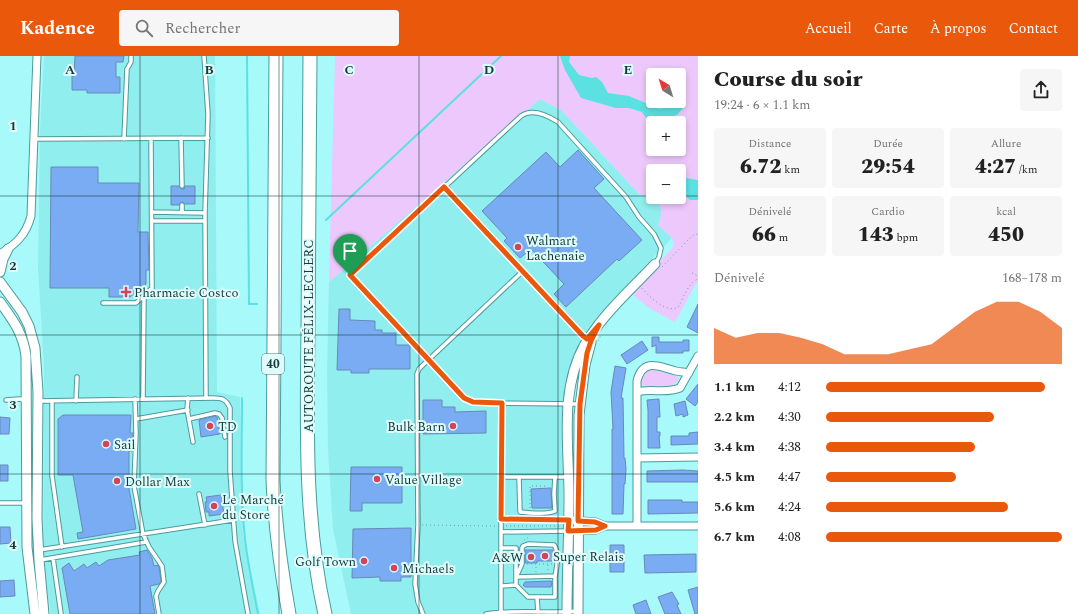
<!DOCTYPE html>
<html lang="fr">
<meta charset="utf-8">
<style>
body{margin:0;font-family:Spectral,serif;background:#f6f6f6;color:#222;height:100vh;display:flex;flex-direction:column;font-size:15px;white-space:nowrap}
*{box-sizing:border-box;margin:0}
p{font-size:13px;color:#767676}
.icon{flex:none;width:22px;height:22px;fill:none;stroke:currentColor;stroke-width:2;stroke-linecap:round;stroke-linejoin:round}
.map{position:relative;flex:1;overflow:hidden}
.drawer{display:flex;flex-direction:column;background:#fff;width:380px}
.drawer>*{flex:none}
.needle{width:26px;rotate:322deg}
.fabs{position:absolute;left:646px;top:12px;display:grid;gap:8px}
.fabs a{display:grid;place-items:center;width:40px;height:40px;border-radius:4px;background:#fff;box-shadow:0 2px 6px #0003;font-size:20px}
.pin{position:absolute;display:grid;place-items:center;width:34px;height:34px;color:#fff;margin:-41px -17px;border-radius:50% 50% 50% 0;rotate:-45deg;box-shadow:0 0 4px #0007}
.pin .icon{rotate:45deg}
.round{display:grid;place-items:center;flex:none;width:42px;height:42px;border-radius:4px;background:#f6f6f6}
.summary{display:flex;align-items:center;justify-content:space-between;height:68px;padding:0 16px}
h1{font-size:22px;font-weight:800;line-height:30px}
.stats{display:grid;grid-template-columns:repeat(3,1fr);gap:6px;height:68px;padding:4px 16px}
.stats div{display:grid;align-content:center;border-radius:4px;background:#f6f6f6;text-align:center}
.stats b{font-size:20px;font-weight:800}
.stats small{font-size:11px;font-weight:400}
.stats p{font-size:11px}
.chart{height:112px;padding:8px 16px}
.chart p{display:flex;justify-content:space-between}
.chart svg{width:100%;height:72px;margin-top:4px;fill:#ea580c;opacity:.7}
ul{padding:0 16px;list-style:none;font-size:13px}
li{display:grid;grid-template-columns:64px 48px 1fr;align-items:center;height:30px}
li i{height:10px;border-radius:5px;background:#ea580c}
header{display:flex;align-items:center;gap:24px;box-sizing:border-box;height:56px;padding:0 20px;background:#ea580c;color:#fff}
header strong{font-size:19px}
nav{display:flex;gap:22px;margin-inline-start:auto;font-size:14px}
.search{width:280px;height:36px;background:#f6f6f6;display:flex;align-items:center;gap:10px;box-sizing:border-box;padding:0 14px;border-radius:4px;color:#767676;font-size:15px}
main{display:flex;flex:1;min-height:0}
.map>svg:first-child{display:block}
</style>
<header>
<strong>Kadence</strong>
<div class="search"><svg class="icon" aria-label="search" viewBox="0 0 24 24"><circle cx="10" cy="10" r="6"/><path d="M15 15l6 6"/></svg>Rechercher</div>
<nav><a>Accueil</a><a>Carte</a><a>À propos</a><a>Contact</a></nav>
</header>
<main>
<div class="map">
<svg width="698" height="558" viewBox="0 0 698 558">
<rect width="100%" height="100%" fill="#a8f9f9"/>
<path fill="#91eeee" d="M 44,0 L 215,0 L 217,336 L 240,341 L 243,478 L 260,558 L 51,558 L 43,510 L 44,310 L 38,213 L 40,74 Z
M 540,43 L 561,54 L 640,139 L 650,140 L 658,145 L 660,149 L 662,158 L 658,169 L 672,182 L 612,244 L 594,267 L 581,287 L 567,334 L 563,359 L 563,558 L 351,558 L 333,473 L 328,393 L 327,317 L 329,226 Z"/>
<path fill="#edc8fc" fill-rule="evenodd" d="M 335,0 L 698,0 L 698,228 L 696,227 L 675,266 L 649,252 L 631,237 L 674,190 L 672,182 L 658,169 C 665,153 660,139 640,139 L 561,54 L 540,43 L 329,226 ZM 653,19 L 679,19 L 679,45 L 653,45 ZM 653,67 L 679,67 L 679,93 L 653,93 ZM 653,115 L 679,115 L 679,141 L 653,141 Z
M 649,314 L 654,314 L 677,320 L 678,325 L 672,330 L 645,331 L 639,328 L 639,323 Z"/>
<path fill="#5ce1e2" d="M 560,0 L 570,0 L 569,6 L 579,19 L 592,22 L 596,21 L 602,26 L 608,37 L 629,40 L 660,53 L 673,49 L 684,51 L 678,58 L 669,63 L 668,67 L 653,67 L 653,73 L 642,56 L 629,52 L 616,52 L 581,42 L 565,14 Z
M 679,121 L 698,124 L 698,144 L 690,144 C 681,136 679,133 679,121 Z"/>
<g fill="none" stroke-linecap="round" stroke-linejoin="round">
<path stroke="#5ce1e2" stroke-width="2" d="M 247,0 L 249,248 L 257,248
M 326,164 L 501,0
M 242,342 C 242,388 240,436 245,483 C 248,508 253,533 258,558"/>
</g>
<path fill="#79acf2" stroke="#688ab7" d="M 75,0 L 124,0 L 123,6 L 116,6 L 116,21 L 120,21 L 120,37 L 87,37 L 87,34 L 72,34 L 72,20 L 74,20 Z
M 578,94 L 604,123 L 594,132 L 642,184 L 619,205 L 617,203 L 566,251 L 554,238 L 564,228 L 531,193 L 520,202 L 504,185 L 507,182 L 482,155 L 546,96 L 560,111 Z
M 51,111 L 98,111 L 98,127 L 139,127 L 138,176 L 148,176 L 149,214 L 146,214 L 146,228 L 130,241 L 109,241 L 109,232 L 50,232 Z
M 171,130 L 179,130 L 182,133 L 184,133 L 185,130 L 195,130 L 195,148 L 185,148 L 182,146 L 179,149 L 171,149 Z
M 698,248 L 698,277 L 687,271 Z
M 339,253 L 350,253 L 350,264 L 375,265 L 375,274 L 382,274 L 382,277 L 396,277 L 396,289 L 410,289 L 410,313 L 369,313 L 369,317 L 351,317 L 351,314 L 337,314 Z
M 652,281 L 659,281 L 659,286 L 683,286 L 683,284 L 689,284 L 689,295 L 683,295 L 683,297 L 656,297 L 656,289 L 652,291 Z
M 642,285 L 648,294 L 627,308 L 621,299 Z
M 615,310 L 626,312 L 621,342 L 623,342 L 624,402 L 625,402 L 626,413 L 625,428 L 624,428 L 623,458 L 612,458 L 612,373 L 613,373 L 611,336 Z
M 698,328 L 698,346 L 695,350 L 686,343 Z
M 659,343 L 660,361 L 657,361 L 657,376 L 660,376 L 660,380 L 659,380 L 660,392 L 648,392 L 648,354 L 647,344 Z
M 423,344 L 442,344 L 442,351 L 455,351 L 455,356 L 486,355 L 486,377 L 423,378 Z
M 685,345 L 688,359 L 683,361 L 683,358 L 676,360 L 674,348 Z
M 63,359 L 131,359 L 130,377 L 133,377 L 132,395 L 129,395 L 129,432 L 136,473 L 78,483 L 77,477 L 83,476 L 73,419 L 58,419 L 58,363 Z
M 215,360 L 217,361 L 220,378 L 201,381 L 199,364 Z
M 0,361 L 10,362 L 9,378 L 0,378 Z
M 698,376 L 698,388 L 671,389 L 671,380 L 689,380 L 689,377 Z
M 0,409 L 8,409 L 8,425 L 0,425 Z
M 351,411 L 402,411 L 402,447 L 362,447 L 362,455 L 350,455 Z
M 683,414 L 698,415 L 698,426 L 647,426 L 647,415 Z
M 551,432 L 552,452 L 532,452 L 531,433 Z
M 221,439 L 224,458 L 209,460 L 209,456 L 206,456 L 205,446 L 207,446 L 206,441 Z
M 648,444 L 682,444 L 682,446 L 698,446 L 698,457 L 648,458 Z
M 0,471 L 10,471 L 11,487 L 0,488 Z
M 411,472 L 411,521 L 401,521 L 401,525 L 380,525 L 380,521 L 352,522 L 353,473 Z
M 610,489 L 624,489 L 624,516 L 610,516 Z
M 147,494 L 152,502 L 154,510 L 158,509 L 159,511 L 161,525 L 159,528 L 150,530 L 155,558 L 70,558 L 62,512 L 69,507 L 74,515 L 84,508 L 87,512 L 96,506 L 99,510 L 108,504 L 140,499 L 139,496 Z
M 525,494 L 553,494 L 553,505 L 537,505 L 537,507 L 525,507 Z
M 696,498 L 696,516 L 645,517 L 644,499 Z
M 14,524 L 15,540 L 0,541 L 0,525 Z
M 551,525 L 552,526 L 551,531 L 525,531 L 523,529 L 525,526 Z
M 698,531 L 698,558 L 695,558 L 688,534 Z
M 672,536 L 679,548 L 677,549 L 681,558 L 665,558 L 658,541 Z
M 646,544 L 651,558 L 636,558 L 633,549 Z"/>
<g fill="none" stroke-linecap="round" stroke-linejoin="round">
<defs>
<path id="service" d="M 204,0 L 208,58 L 205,157 L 206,342
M 181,82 L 182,130
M 34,83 L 208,82
M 124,83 L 127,13 L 131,6 L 131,0
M 444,131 L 587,283
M 152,156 L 205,157
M 182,157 L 182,149
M 152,165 L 205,165
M 103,247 L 136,247 L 152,232 L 151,83
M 188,342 L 187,353 L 193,386
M 135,343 L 136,377 L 134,430 L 143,478 L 149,491 L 162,510 L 164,526 L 158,535 L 156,540 L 159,558
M 143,343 L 144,240
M 6,344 L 20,343 L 26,345
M 39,345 L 213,342 C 222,342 226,343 230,352 L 230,415 L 235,485 L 248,558
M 52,345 L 52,420 L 62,491
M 76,345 L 77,321
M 502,347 L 501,421 L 568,421
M 580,348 L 479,347 L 473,346 L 464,342 L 350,219 L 521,60 C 532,52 547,59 558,66 L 626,141 L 639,161 L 654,178 L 661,192 L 659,201 L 655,208
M 136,363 L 188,354
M 189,363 L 215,357 L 219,358 L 222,362 L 225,381
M 501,421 L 501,558
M 519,421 L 520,456 C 529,457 547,459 555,455 L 554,438 L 555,421
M 199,438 L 205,469
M 0,447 L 26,447
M 501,463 L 568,464
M 501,476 L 568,475
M 501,492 L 516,492 L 516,529 L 501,530
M 39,494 L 233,464
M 53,502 L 61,558
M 40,504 L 146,486
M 516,529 L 528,541 L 537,541 L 538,557
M 537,541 L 555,541 L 555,520 L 516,521 L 522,508 L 522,492 L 523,490 L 528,488 L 554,489 C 560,497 557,511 555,520
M 423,558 L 418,546 L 415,528 L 418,469 L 417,318 L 419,313 L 423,309 L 523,215
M 486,558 C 515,553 547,558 577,555"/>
<path id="minor" d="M 0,198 C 16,188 26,179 31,160 L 37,0
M 637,336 C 651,332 666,338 680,332 L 698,300
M 637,402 L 698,401
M 569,464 L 595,466 L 605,470
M 637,470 L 637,325 C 643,301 660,311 676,315 C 680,316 685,316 689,317
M 568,475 L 596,474 L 605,470 L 698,470"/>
<path id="tertiary" d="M 0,216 L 3,203 L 8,193
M 0,226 L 22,256 L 29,270 L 35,292 L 38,336 L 37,463 L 39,504 L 44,558
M 0,246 C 13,264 23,277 26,300 L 27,491 L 35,558
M 567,558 C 567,519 569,479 569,440 C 569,390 559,334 585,288 C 589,281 594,275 599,268 C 615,247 636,228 655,208
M 578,558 L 579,359 L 585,309 L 591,286"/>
<path id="motorway" d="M 276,0 L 273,424 C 275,469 281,514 289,558
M 310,0 C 309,92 309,183 308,275 C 307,370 304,465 325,558"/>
</defs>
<use href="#service" stroke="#4b9b9c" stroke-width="5.5"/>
<use href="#minor" stroke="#4b9b9c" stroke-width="9"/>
<use href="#tertiary" stroke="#4b9b9c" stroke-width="11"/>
<use href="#motorway" stroke="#4b9b9c" stroke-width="15"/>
<path stroke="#67a3a3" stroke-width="1" stroke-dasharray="1 3" stroke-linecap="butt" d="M 662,211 L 690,182 L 693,179 L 698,178
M 692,217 L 698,220
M 642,232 C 648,240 669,260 679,250 C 683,242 689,226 698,223
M 598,285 L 601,279
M 530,452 L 530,430 L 548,430
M 422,469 L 495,470
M 506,470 L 561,470
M 524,484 L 530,480
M 527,508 L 552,508
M 548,509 L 548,515
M 536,516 L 536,509"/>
<use href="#service" stroke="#fff" stroke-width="3.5"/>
<use href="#minor" stroke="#fff" stroke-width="7"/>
<use href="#tertiary" stroke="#fff" stroke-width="9"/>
<use href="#motorway" stroke="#fff" stroke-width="13"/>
</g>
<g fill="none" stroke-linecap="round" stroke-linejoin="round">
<defs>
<path id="route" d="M 444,131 L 583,280 L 587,283 L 599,269 L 591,285 L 587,297 L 580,348 L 578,465 L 595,466 L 605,470 L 596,474 L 568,475 L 569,464 L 501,463 L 502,347 L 473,346 L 464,342 L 350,219 Z"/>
</defs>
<use href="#route" stroke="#fff" stroke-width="8"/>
<use href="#route" stroke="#ea580c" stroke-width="5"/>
</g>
<path fill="none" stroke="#163839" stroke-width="1" stroke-opacity="0.55" d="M 140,0 L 140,558M 279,0 L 279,558M 419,0 L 419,558M 558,0 L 558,558M 0,140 L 653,140M 679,140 L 698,140M 0,279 L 698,279M 0,418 L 698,418"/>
<g fill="#d44459" stroke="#defcfc" stroke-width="1.5">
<circle cx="518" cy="191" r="4"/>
<path d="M124 230h4v4h4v4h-4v4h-4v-4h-4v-4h4z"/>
<circle cx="210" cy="370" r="4"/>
<circle cx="453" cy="370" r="4"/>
<circle cx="106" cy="388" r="4"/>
<circle cx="377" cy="423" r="4"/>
<circle cx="117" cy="425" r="4"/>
<circle cx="214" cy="450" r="4"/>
<circle cx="545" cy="500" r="4"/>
<circle cx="531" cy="501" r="4"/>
<circle cx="364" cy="505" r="4"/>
<circle cx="394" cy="512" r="4"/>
</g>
<g text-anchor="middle" stroke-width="4" stroke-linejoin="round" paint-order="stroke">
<rect fill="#defcfc" stroke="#527374" stroke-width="1" x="262" y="298" width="22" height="20" rx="3"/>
<g font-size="12" font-weight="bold" fill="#163839">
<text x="273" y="312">40</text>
</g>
<g font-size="13" fill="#163839" stroke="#defcfc" text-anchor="start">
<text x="526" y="189">Walmart<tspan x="526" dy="15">Lachenaie</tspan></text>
<text x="134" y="241">Pharmacie Costco</text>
<text x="218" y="375">TD</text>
<text x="445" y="375" text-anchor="end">Bulk Barn</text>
<text x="114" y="393">Sail</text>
<text x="385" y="428">Value Village</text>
<text x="125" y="430">Dollar Max</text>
<text x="222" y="448">Le Marché<tspan x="222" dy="15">du Store</tspan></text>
<text x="553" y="505">Super Relais</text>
<text x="523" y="506" text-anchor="end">A&amp;W</text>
<text x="356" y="510" text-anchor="end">Golf Town</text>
<text x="402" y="517">Michaels</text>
</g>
<g font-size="13" fill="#163839" stroke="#defcfc">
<text transform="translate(308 280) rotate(-90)" y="5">AUTOROUTE FÉLIX-LECLERC</text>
</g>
</g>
<g font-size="13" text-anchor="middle" font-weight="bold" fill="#163839" stroke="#defcfc" stroke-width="4" stroke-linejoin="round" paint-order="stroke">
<text x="70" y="18">A</text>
<text x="209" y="18">B</text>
<text x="349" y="18">C</text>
<text x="489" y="18">D</text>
<text x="628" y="18">E</text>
<text x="13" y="74">1</text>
<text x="13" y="214">2</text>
<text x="13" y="353">3</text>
<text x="13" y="493">4</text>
</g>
</svg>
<div class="fabs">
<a><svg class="needle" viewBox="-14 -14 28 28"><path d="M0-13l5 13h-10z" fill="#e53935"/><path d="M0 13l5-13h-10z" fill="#767676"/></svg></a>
<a>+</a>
<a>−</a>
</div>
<div class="pin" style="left:350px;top:219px;background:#1e9e55"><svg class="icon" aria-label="arrive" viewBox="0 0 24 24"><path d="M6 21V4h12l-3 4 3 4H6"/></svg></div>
</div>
<section class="drawer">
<div class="summary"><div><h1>Course du soir</h1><p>19:24 · 6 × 1.1 km</p></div><a class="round"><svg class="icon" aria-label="share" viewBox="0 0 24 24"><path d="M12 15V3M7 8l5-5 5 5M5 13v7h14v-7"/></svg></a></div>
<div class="stats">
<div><p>Distance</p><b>6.72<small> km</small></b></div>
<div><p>Durée</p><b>29:54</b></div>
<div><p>Allure</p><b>4:27<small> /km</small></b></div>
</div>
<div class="stats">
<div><p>Dénivelé</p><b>66<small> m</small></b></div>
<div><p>Cardio</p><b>143<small> bpm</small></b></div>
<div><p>kcal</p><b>450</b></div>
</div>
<div class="chart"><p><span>Dénivelé</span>168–178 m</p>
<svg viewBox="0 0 160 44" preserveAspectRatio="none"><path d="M0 44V22L10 28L20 25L30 25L40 28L50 32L60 38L70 38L80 38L90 35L100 32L110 22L120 12L130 6L140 6L150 12L160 22V44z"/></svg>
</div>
<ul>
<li><b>1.1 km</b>4:12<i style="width:93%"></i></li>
<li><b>2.2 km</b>4:30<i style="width:71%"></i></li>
<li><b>3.4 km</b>4:38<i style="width:63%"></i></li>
<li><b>4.5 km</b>4:47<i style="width:55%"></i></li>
<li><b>5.6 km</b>4:24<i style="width:77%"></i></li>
<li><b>6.7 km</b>4:08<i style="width:100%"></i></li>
</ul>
</section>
</main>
